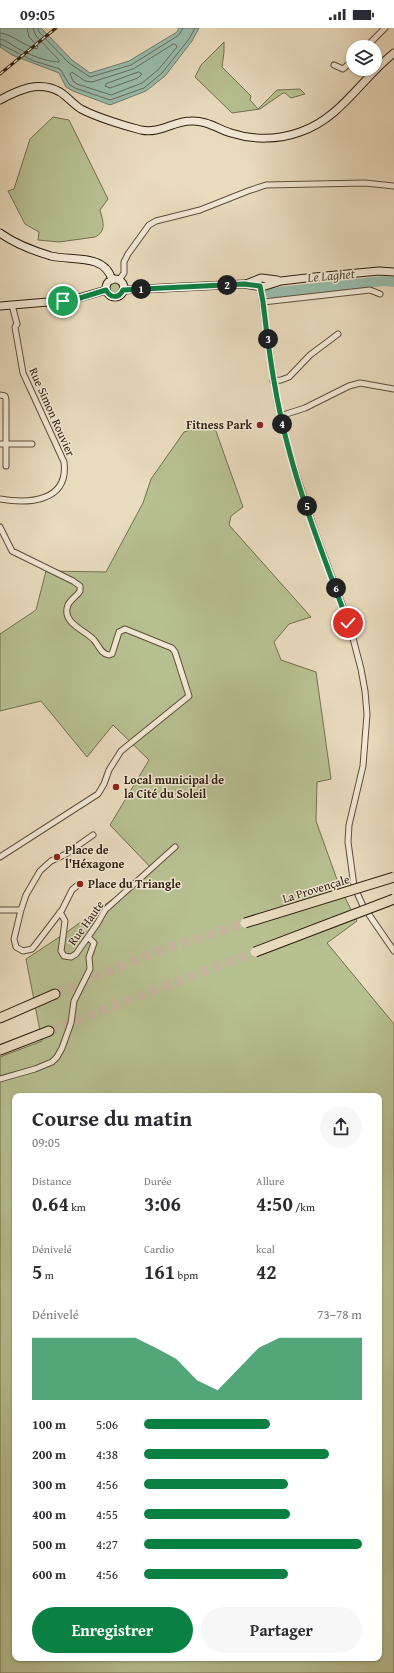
<!DOCTYPE html>
<html lang="fr">
<meta charset="utf-8">
<style>
body{margin:0;font-family:"Gentium Book Plus",serif;background:#f7f7f7;color:#2b2b33;height:100vh;display:flex;flex-direction:column;font-size:15px;white-space:nowrap}
*{box-sizing:border-box;margin:0}
p{font-size:13px;color:#7c7c81}
.icon{flex:none;width:22px;height:22px;fill:none;stroke:currentColor;stroke-width:2;stroke-linecap:round;stroke-linejoin:round}
.map{position:relative;flex:1;overflow:hidden}
.panel{position:absolute;left:12px;top:1065px;width:370px;height:568px;display:flex;flex-direction:column;background:#fff;border-radius:8px;box-shadow:0 1px 3px #0004}
.panel>*{flex:none}
.buttons{position:absolute;left:346px;top:12px;display:grid;gap:8px}
.buttons a{display:grid;place-items:center;width:36px;height:36px;border-radius:50%;background:#fff;box-shadow:0 1px 3px #0004;font-size:20px}
.pin{position:absolute;display:grid;place-items:center;width:34px;height:34px;color:#fff;margin:-17px;border:2px solid #fff;border-radius:50%;box-shadow:0 1px 4px #0007}
.km{position:absolute;width:20px;height:20px;margin:-10px;border-radius:50%;background:#222;color:#fff;font-size:11px;line-height:20px;text-align:center}
.round{display:grid;place-items:center;flex:none;width:42px;height:42px;border-radius:21px;background:#f7f7f7}
.head{display:flex;align-items:center;justify-content:space-between;height:68px;padding:0 20px}
h1{font-size:22px;font-weight:700;line-height:30px}
.stats{display:grid;grid-template-columns:repeat(3,1fr);gap:6px;height:68px;padding:4px 20px}
.stats div{display:grid;align-content:center}
.stats b{font-size:20px;font-weight:700}
.stats small{font-size:11px;font-weight:400}
.stats p{font-size:11px}
.chart{height:112px;padding:8px 20px}
.chart p{display:flex;justify-content:space-between}
.chart svg{width:100%;height:72px;margin-top:4px;fill:#0b8043;opacity:.7}
.cta{display:flex;gap:8px;margin-top:auto;padding:8px 20px}
.cta a{flex:1;height:46px;border-radius:24px;background:#0b8043;color:#fff;font-size:16px;font-weight:700;line-height:46px;text-align:center}
.cta a+a{background:#f7f7f7;color:#2b2b33}
ul{padding:0 20px;list-style:none;font-size:13px}
li{display:grid;grid-template-columns:64px 48px 1fr;align-items:center;height:30px}
li i{height:10px;border-radius:5px;background:#0b8043}
.status{display:flex;justify-content:space-between;align-items:center;height:28px;padding:0 20px;background:#fff;direction:ltr}
.status svg{height:11px;fill:currentColor}
.map>svg:first-child{display:block}
</style>
<div class="status"><b>09:05</b><svg viewBox="0 0 49 12"><path d="M0 12V9h3v3zM5 12V6h3v6zM10 12V3h3v9zM15 12V0h3v12zM26 1h20v11H26zM47 4h2v5h-2z"/></svg></div>
<div class="map">
<svg width="394" height="1645" viewBox="0 0 394 1645">
<rect width="100%" height="100%" fill="#e9dbbe"/>
<filter id="stains"><feTurbulence type="fractalNoise" baseFrequency=".005" numOctaves="4"/><feColorMatrix values="0 0 0 0 .2 0 0 0 0 .09 0 0 0 0 .02 0 0 0 .5 -.17"/></filter>
<radialGradient id="worn" r=".72"><stop offset=".6" stop-color="#630" stop-opacity="0"/><stop offset="1" stop-color="#630" stop-opacity=".3"/></radialGradient>
<path fill="#b7c091" stroke="#737050" fill-rule="evenodd" d="M 224,14 L 224,24 L 222,39 L 251,68 L 250,72 L 258,81 L 277,62 L 300,61 L 305,66 L 291,70 L 285,65 L 283,65 L 260,81 L 232,85 L 195,49 L 201,37 Z
M 53,89 L 69,92 L 108,171 L 100,182 C 103,193 107,203 95,209 L 59,214 L 38,212 L 39,204 L 25,196 L 8,163 L 14,161 L 30,111 Z
M109 260a6 6 0 1 1 12 0a6 6 0 1 1-12 0Z
M 213,395 L 243,479 L 231,488 L 229,497 L 311,589 L 289,596 L 274,614 L 281,632 L 316,644 L 331,751 L 317,754 L 316,793 L 340,860 L 357,893 L 327,915 L 394,996 L 394,1645 L 0,1645 L 0,1029 L 42,1013 L 26,931 L 67,904 L 153,842 L 110,797 L 149,732 L 113,697 L 87,729 L 41,673 L 0,683 L 0,606 L 36,582 L 46,543 L 106,544 L 143,475 L 151,451 L 184,404 ZM 15,1068 L 379,1068 L 379,1630 L 15,1630 Z"/>
<path fill="#99bcac" stroke="#6f7d6d" d="M 0,0 L 41,0 L 72,32 L 90,45 L 129,33 L 177,4 L 179,0 L 199,0 L 192,13 L 165,48 L 146,63 L 110,77 L 73,63 L 66,59 L 59,45 L 12,27 L 0,19 Z"/>
<g fill="none" stroke-linecap="round" stroke-linejoin="round">
<path stroke="#646e5e" stroke-width="1" d="M 38,0 L 39,4 L 69,35 L 90,49 L 131,37 L 179,7 L 183,0
M 0,5 C 12,6 24,18 37,21 L 38,18 L 29,9 L 27,0
M 0,11 C 7,12 11,17 17,20 C 28,26 46,34 59,34 L 59,32 L 36,8 L 33,0
M 0,16 L 34,33 L 60,41 L 69,56 L 75,60 L 110,72 L 144,60 L 162,45 L 189,11 L 195,0
M 174,16 L 176,17 L 177,19 L 158,42 L 142,55 L 111,67 L 77,56 L 73,53 L 70,46 L 72,44 L 85,53 L 92,54 L 133,41 Z
M 139,44 L 142,46 L 138,50 L 110,60 L 105,58 L 106,56 Z"/>
<path stroke="#99bcac" stroke-width="10" d="M 270,265 L 384,253 L 394,254"/>
<path stroke="#c4b59b" stroke-width="9" stroke-dasharray="9 4.5" stroke-linecap="butt" d="M 55,966 L 155,924 L 245,895
M 49,1003 L 255,924"/>
<defs>
<path id="street" d="M 366,19 L 385,0
M 334,37 L 343,41 L 353,32
M 119,252 L 124,245 L 124,234 L 128,226 L 149,197 L 156,193 L 200,182 L 248,163 L 266,157 L 365,155 L 394,158
M 260,258 L 277,373 L 290,427 L 316,506 L 349,595 L 361,641 L 365,663 L 367,686 L 363,738 L 349,797 L 348,814 L 354,858 L 363,878 L 394,923
M 263,274 L 370,262 L 380,266
M 273,353 L 281,352 L 289,349 L 310,327 L 338,306
M 0,367 L 5,368 L 6,371 L 6,438
M 280,388 L 305,380 L 349,358 L 360,355 L 394,361
M 0,416 L 32,416
M 0,471 C 28,476 69,474 64,434 L 23,345 L 15,299 L 17,296 L 12,277
M 0,499 L 12,523 L 73,553 L 80,558 L 80,563 C 77,568 70,572 68,577 C 61,595 85,602 94,612 C 99,618 101,626 109,627 L 112,626 L 119,604 L 125,601 L 172,620 L 175,624 L 189,668 L 121,723 L 109,742 L 104,756 L 98,766 L 0,829
M 79,856 L 72,862 L 62,882 L 36,916 L 32,921 L 23,923 L 16,919 L 14,911 L 21,882 L 26,867 L 40,843 L 51,833 L 66,826 L 93,807
M 0,882 L 21,882
M 60,884 L 65,893 L 61,923 L 64,928 L 71,929 L 76,926 L 97,896 L 105,882 L 175,819
M 0,1051 L 35,1041 L 52,1034 L 57,1029 L 62,1020 L 71,995 L 74,973 L 90,941 L 89,929 L 94,915 L 88,909"/>
<path id="secondary" d="M 0,72 C 18,62 39,52 60,64 C 68,69 73,76 81,81 C 96,89 125,98 141,102 C 160,106 173,93 191,93 C 206,92 218,101 231,105 C 253,112 278,112 300,104 C 341,90 361,51 394,25
M 0,205 C 14,215 34,223 51,228 C 71,233 105,225 112,252
M106 260a9 9 0 1 1 18 0a9 9 0 1 1-18 0Z
M 246,256 L 261,250 L 277,252
M 123,262 L 244,256 L 262,259 L 281,253 L 315,249 L 379,243 L 394,244
M 0,278 L 72,272 L 106,262"/>
<path id="highway" d="M 0,990 L 55,966
M 0,1022 L 49,1003"/>
</defs>
<use href="#street" stroke="#5e4e3b" stroke-width="7"/>
<use href="#secondary" stroke="#2f1f0f" stroke-width="9"/>
<use href="#highway" stroke="#2f1f0f" stroke-width="11"/>
<use href="#street" stroke="#f1e8d5" stroke-width="5"/>
<use href="#secondary" stroke="#f1e8d5" stroke-width="7"/>
<use href="#highway" stroke="#e9dbbe" stroke-width="9"/>
<defs>
<path id="rail" d="M 0,46 L 56,0"/>
</defs>
<use href="#rail" stroke="#2f1f0f" stroke-width="3"/>
<use href="#rail" stroke="#f1e8d5" stroke-width="1.5" stroke-dasharray="4.5" stroke-linecap="butt"/>
<defs>
<path id="highway-bridge" d="M 245,895 L 394,849
M 255,924 L 394,871"/>
</defs>
<use href="#highway-bridge" stroke="#2f1f0f" stroke-width="11" stroke-linecap="butt"/>
<use href="#highway-bridge" stroke="#e9dbbe" stroke-width="9"/>
</g>
<g fill="none" stroke-linecap="round" stroke-linejoin="round">
<defs>
<path id="route" d="M 63,273 L 80,270 L 106,262 C 110,270 119,271 123,262 L 244,256 L 260,258 L 263,274 C 269,325 276,376 290,426 C 305,482 328,540 348,595"/>
</defs>
<use href="#route" stroke="#fff" stroke-width="8"/>
<use href="#route" stroke="#0b8043" stroke-width="5"/>
</g>
<g fill="#8f2418" stroke="#f1e8d5" stroke-width="1.5">
<circle cx="260" cy="397" r="4"/>
<circle cx="116" cy="759" r="4"/>
<circle cx="57" cy="829" r="4"/>
<circle cx="80" cy="856" r="4"/>
</g>
<g text-anchor="middle" stroke-width="3" stroke-linejoin="round" paint-order="stroke">
<g font-size="12" fill="#2f1f0f" stroke="#f1e8d5">
<text transform="translate(52 384) rotate(66)" y="4">Rue Simon Rouvier</text>
<text transform="translate(316 861) rotate(-17)" y="4">La Provençale</text>
<text transform="translate(86 895) rotate(-54)" y="4">Rue Haute</text>
</g>
<g font-size="12" font-weight="bold" fill="#2f1f0f" stroke="#f1e8d5" text-anchor="start">
<text x="252" y="401" text-anchor="end">Fitness Park</text>
<text x="124" y="756">Local municipal de<tspan x="124" dy="14">la Cité du Soleil</tspan></text>
<text x="65" y="826">Place de<tspan x="65" dy="14">l'Héxagone</tspan></text>
<text x="88" y="860">Place du Triangle</text>
</g>
<g font-size="13" font-style="italic" fill="#4f4e3e" stroke="#f1e8d5">
<text transform="translate(331 247) rotate(-5)" y="5">Le Laghet</text>
</g>
</g>
<rect width="100%" height="100%" filter="url(#stains)"/>
<rect width="100%" height="100%" fill="url(#worn)"/>
</svg>
<div class="buttons">
<a><svg class="icon" aria-label="layers" viewBox="0 0 24 24"><path d="M12 4l9 5-9 5-9-5zM3 14l9 5 9-5"/></svg></a>
</div>
<div class="pin" style="left:63px;top:273px;background:#1e9e55"><svg class="icon" aria-label="arrive" viewBox="0 0 24 24"><path d="M6 21V4h12l-3 4 3 4H6"/></svg></div>
<div class="pin" style="left:348px;top:595px;background:#d93025"><svg class="icon" aria-label="check" viewBox="0 0 24 24"><path d="M5 12l5 5 9-10"/></svg></div>
<b class="km" style="left:141px;top:261px">1</b>
<b class="km" style="left:227px;top:257px">2</b>
<b class="km" style="left:268px;top:311px">3</b>
<b class="km" style="left:282px;top:396px">4</b>
<b class="km" style="left:307px;top:478px">5</b>
<b class="km" style="left:336px;top:560px">6</b>
<section class="panel">
<div class="head"><div><h1>Course du matin</h1><p>09:05</p></div><a class="round"><svg class="icon" aria-label="share" viewBox="0 0 24 24"><path d="M12 15V3M7 8l5-5 5 5M5 13v7h14v-7"/></svg></a></div>
<div class="stats">
<div><p>Distance</p><b>0.64<small> km</small></b></div>
<div><p>Durée</p><b>3:06</b></div>
<div><p>Allure</p><b>4:50<small> /km</small></b></div>
</div>
<div class="stats">
<div><p>Dénivelé</p><b>5<small> m</small></b></div>
<div><p>Cardio</p><b>161<small> bpm</small></b></div>
<div><p>kcal</p><b>42</b></div>
</div>
<div class="chart"><p><span>Dénivelé</span>73–78 m</p>
<svg viewBox="0 0 160 44" preserveAspectRatio="none"><path d="M0 44V6L10 6L20 6L30 6L40 6L50 6L60 12L70 19L80 32L90 38L100 25L110 12L120 6L130 6L140 6L150 6L160 6V44z"/></svg>
</div>
<ul>
<li><b>100 m</b>5:06<i style="width:58%"></i></li>
<li><b>200 m</b>4:38<i style="width:85%"></i></li>
<li><b>300 m</b>4:56<i style="width:66%"></i></li>
<li><b>400 m</b>4:55<i style="width:67%"></i></li>
<li><b>500 m</b>4:27<i style="width:100%"></i></li>
<li><b>600 m</b>4:56<i style="width:66%"></i></li>
</ul>
<div class="cta"><a>Enregistrer</a><a>Partager</a></div>
</section>
</div>
